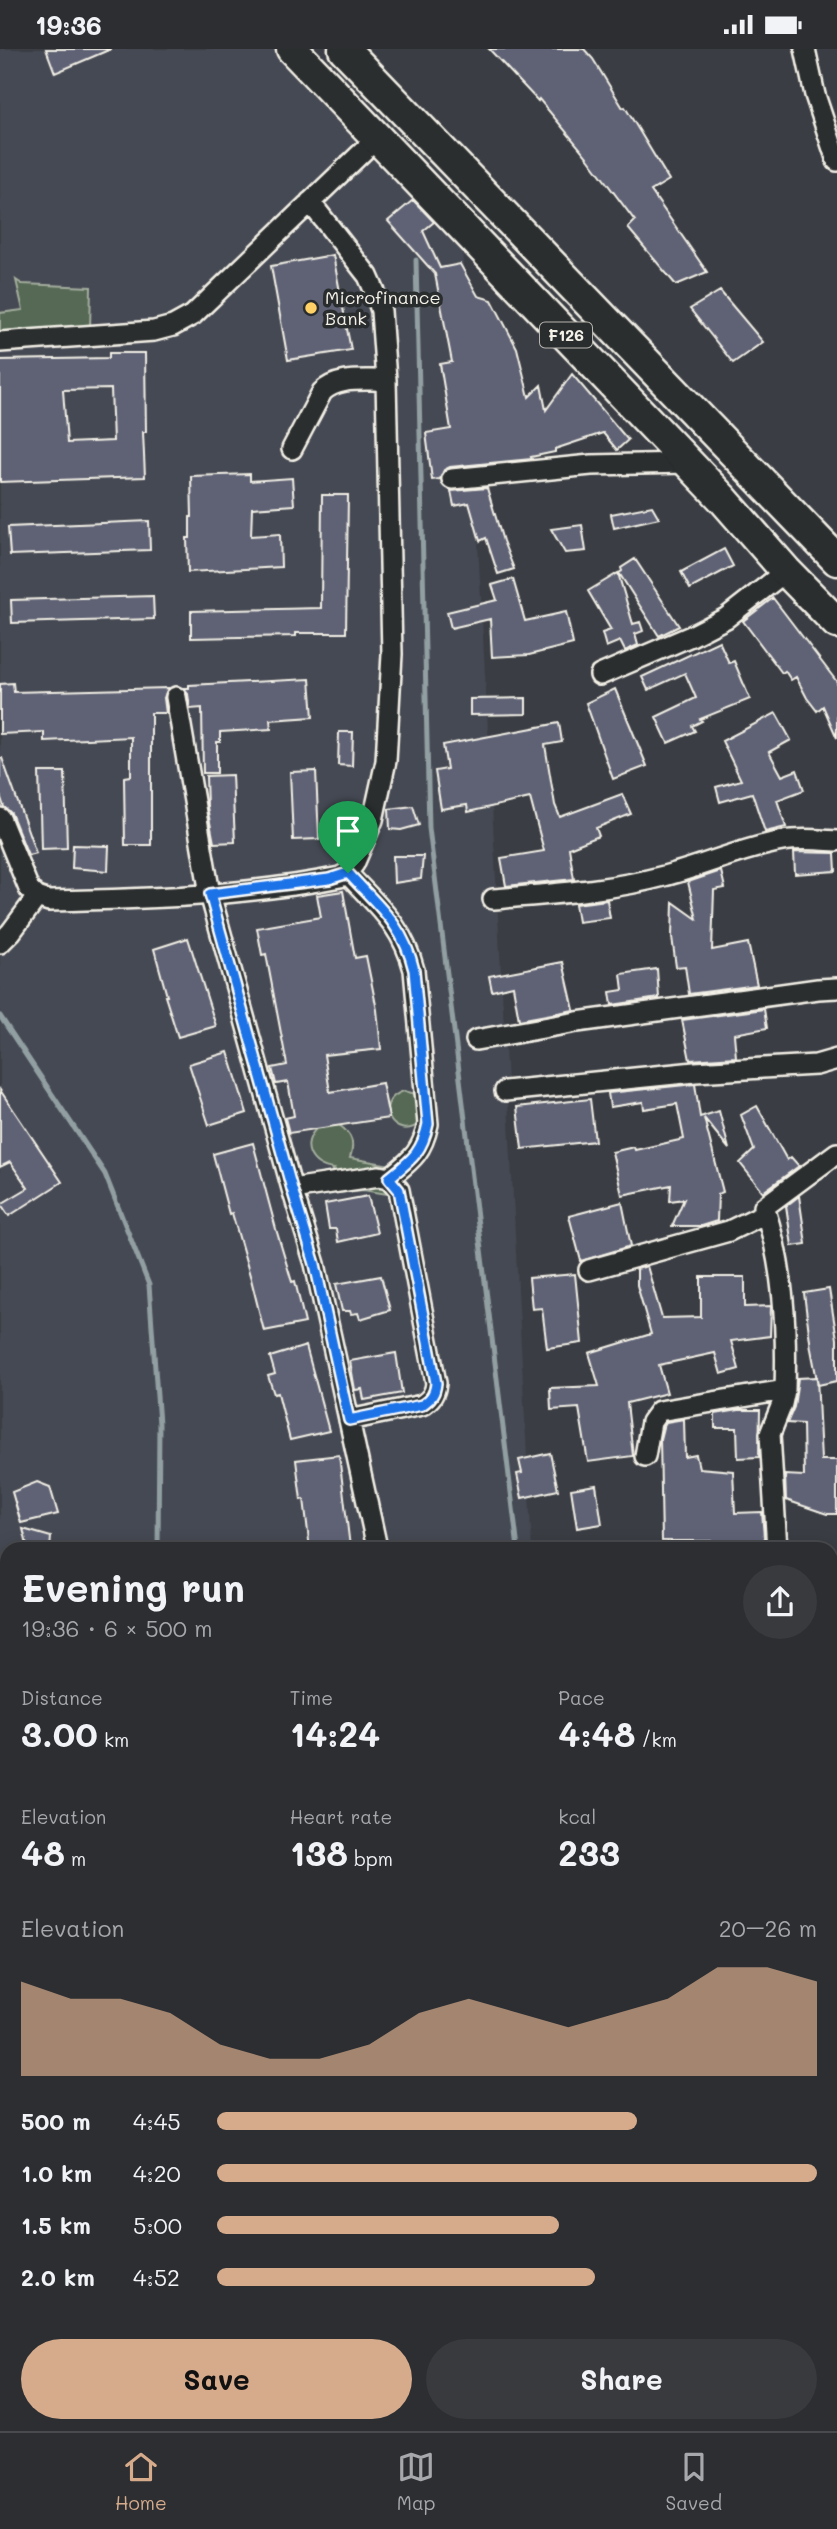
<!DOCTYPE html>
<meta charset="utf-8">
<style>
body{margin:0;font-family:Mali,sans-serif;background:#383a3e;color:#f1f3f6;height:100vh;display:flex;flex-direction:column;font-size:26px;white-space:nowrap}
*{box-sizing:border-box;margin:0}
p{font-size:23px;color:#a6a8ac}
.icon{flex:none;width:38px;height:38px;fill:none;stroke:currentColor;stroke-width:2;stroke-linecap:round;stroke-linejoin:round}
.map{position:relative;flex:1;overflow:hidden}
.panel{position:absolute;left:0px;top:1493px;width:838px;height:891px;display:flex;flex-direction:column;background:#2c2e32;border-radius:21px 21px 0 0;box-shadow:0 4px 18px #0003,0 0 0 2px #484a4d}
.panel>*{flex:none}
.pin{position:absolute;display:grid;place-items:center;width:60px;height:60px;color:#fff;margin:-72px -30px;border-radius:50% 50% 50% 0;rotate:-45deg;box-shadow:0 0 7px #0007}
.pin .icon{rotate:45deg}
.round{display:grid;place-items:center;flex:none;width:74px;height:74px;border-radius:37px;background:#383a3e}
.headline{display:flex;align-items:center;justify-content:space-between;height:119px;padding:0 21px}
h1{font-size:38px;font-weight:800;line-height:52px}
.stats{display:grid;grid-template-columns:repeat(3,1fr);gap:10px;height:119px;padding:7px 21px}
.stats div{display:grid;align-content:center}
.stats b{font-size:35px;font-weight:800}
.stats small{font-size:19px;font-weight:400}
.stats p{font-size:19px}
.chart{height:196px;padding:14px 21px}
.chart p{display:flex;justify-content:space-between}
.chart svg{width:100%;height:126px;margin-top:7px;fill:#d6ab8b;opacity:.7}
.action{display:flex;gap:14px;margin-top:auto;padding:14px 21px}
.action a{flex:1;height:80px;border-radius:42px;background:#d6ab8b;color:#111;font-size:28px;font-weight:800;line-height:80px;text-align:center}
.action a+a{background:#383a3e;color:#f1f3f6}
ul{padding:0 21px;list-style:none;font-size:23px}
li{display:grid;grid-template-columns:112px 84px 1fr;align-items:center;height:52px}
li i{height:18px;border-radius:9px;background:#d6ab8b}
.status{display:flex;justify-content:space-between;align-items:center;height:49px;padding:0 35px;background:#2c2e32;direction:ltr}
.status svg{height:19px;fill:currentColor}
.dock{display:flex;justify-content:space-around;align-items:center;height:98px;border-top:2px solid #484a4d;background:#2c2e32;font-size:19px;color:#a6a8ac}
.dock a{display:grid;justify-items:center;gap:4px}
.dock .active{color:#d6ab8b}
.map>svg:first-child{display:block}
</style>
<div class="status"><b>19:36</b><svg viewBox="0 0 49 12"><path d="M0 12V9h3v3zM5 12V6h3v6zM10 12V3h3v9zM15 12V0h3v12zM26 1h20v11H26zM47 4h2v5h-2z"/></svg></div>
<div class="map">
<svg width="837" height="2382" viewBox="0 0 837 2382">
<rect width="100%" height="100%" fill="#3a3d43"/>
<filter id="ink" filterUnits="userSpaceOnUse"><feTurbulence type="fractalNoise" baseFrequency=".0143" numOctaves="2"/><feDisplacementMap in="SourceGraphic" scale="14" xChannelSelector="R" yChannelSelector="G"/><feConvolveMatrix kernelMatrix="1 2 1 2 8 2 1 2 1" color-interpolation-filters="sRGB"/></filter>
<g filter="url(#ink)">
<path fill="#454852" d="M 0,0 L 280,0 L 461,176 L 532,1500 L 7,1500 L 7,1630 L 0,1626 Z"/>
<path fill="#546954" stroke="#a4ad9e" stroke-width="2" d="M 16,231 L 22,235 L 91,238 L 90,280 L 0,289 L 0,264 L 23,261 Z
M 404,1042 L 416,1045 L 421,1073 C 396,1096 369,1053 404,1042 Z
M 339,1076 C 352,1085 355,1094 350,1109 L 390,1116 L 402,1134 L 387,1145 L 363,1141 L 339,1144 L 324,1129 L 334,1120 C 310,1118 299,1095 318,1078 Z
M 7,1538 L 7,1618 L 0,1619 L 0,1539 Z
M 0,1634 L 7,1636 L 7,1767 L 0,1764 Z"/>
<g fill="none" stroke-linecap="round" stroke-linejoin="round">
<path stroke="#919fa2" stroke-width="5" d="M 416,211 L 429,779 L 518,1500
M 0,967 L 105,1125 L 149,1236 L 159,1375 L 158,1500
M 320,2382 L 323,2376"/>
</g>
<path fill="#5e6274" stroke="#f4f1e8" stroke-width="2" fill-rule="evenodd" d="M 46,0 L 111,0 L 55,24 Z
M 489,0 L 584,0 L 593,10 L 623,59 L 625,58 L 669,131 L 651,142 L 707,223 L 676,236 L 628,179 L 635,172 L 588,109 L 539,50 L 538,52 Z
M 413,151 L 434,173 L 423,182 L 440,219 L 460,215 L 478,247 L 492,251 L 517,299 L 529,348 L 541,336 L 546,361 L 572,325 L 628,391 L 617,401 L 603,384 L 555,400 L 555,403 L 531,408 L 532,410 L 450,418 L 444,421 L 440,430 L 432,431 L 426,384 L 451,380 L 440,315 L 452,313 L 435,225 L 388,172 Z
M 333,206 L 351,301 L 288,311 L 271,217 Z
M 720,242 L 763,293 L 733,314 L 690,260 Z
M 109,304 L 145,304 L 146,383 L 143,383 L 145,428 L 0,433 L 0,311 L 109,309 ZM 111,340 L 113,392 L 67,394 L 63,341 Z
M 250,425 L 250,432 L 292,429 L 294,456 L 252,459 L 251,487 L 280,485 L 281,518 L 188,523 L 187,489 L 190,489 L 190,468 L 192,468 L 191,427 Z
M 487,439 L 503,492 L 514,520 L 498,525 L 486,489 L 480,492 L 469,454 L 454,457 L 451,442 Z
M 322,446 L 348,446 L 346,584 L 296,584 L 296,587 L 191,589 L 191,562 L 321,559 Z
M 652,457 L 659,469 L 614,479 L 611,465 Z
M 149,472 L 150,501 L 10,506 L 8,478 Z
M 582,476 L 586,502 L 565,504 L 551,480 Z
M 724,500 L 733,517 L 690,540 L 681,523 Z
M 635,510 L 679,577 L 659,587 L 619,524 L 622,522 L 621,519 Z
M 618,524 L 633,575 L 640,573 L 643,582 L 635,585 L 638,596 L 625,602 L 620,592 L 606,598 L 602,584 L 611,581 L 588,542 Z
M 513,530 L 525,572 L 566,563 L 573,595 L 529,606 L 492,608 L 490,570 L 451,579 L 447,563 L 497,551 L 492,536 Z
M 153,547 L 154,570 L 12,574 L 11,551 Z
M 773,549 L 837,633 L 837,689 L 823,657 L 817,662 L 807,649 L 796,628 L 791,631 L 785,622 L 782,624 L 743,572 Z
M 719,592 L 729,614 L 734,612 L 750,650 L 700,670 L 702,672 L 692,677 L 695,682 L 668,694 L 656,668 L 696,649 L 685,624 L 648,641 L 642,628 Z
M 310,630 L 313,668 L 270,671 L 271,680 L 220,683 L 220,693 L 217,693 L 217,724 L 203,724 L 202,659 L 190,660 L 188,645 L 183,639 L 189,639 L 189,636 Z
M 13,634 L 14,643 L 168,639 L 164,649 L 166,664 L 151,664 L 151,796 L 125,796 L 124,728 L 131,727 L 131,688 L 44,692 L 44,683 L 0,685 L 0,635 Z
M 615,640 L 647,717 L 613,730 L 586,654 Z
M 526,649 L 526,665 L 470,666 L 470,650 Z
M 776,664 L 791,691 L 769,703 L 782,727 L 797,721 L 804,741 L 777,751 L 786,778 L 765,783 L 752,744 L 720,753 L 716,738 L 741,731 L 722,692 Z
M 559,674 L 562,693 L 545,696 L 555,756 L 560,768 L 622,745 L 631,765 L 596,779 L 599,787 L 569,799 L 574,830 L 506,837 L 501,809 L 544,802 L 530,749 L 468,763 L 467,756 L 441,760 L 435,722 L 447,720 L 443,696 Z
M 339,683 L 353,683 L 352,717 L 338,716 Z
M 0,709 L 2,709 L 36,804 L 28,806 L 11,764 L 4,758 L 0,746 Z
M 316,722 L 319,790 L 293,791 L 290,723 Z
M 39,723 L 65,723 L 67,799 L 41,800 Z
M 232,726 L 235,793 L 214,794 L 207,758 L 206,727 Z
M 413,757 L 419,776 L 401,781 L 390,780 L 389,760 Z
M 73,796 L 109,797 L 108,822 L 72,819 Z
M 794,803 L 835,804 L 836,822 L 795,825 Z
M 393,807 L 423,807 L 421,830 L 394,834 Z
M 721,822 L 725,839 L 714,841 L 712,901 L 748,894 L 757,936 L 689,945 L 685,917 L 676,918 L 672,888 L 673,853 L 697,870 L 688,833 Z
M 343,842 L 355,909 L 366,907 L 377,961 L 381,1000 L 324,1006 L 330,1043 L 382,1034 L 389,1069 L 289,1084 L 285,1069 L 294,1067 L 288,1033 L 276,1035 L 272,1019 L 287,1016 L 266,905 L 262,906 L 257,879 L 321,868 L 317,846 Z
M 607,851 L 610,869 L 578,873 L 575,855 Z
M 188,889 L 216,977 L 178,988 L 165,947 L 167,947 L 154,900 Z
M 563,913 L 574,961 L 519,971 L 513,937 L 492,942 L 489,927 Z
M 657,920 L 659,949 L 612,956 L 610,943 L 623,941 L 621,925 Z
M 764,960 L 767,979 L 734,985 L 736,1008 L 690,1011 L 682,971 Z
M 228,1003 L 247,1064 L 209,1076 L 189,1015 Z
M 695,1035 L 700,1068 L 719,1062 L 729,1100 L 704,1069 L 723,1143 L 718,1145 L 717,1172 L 701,1177 L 672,1177 L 684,1150 L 670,1152 L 671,1136 L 622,1146 L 612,1103 L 634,1098 L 635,1101 L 684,1090 L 677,1055 L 644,1060 L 643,1053 L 610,1058 L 608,1044 Z
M 0,1041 L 62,1133 L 9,1167 L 1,1155 L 28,1139 L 10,1113 L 0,1118 Z
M 590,1050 L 595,1092 L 522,1100 L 517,1058 Z
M 757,1057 L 787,1111 L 791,1108 L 799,1117 L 763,1143 L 740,1114 L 754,1101 L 741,1066 Z
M 253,1094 L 276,1180 L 292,1233 L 295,1232 L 305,1274 L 264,1282 L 251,1230 L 232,1164 L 229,1165 L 213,1105 Z
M 368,1147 L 377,1184 L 338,1193 L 336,1180 L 329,1180 L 325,1155 Z
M 799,1147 L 806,1195 L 792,1197 L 786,1157 Z
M 622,1153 L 631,1197 L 581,1212 L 569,1167 Z
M 647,1217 L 662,1269 L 701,1268 L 701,1228 L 745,1228 L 745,1258 L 771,1257 L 770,1287 L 731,1292 L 739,1320 L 721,1325 L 715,1304 L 659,1316 L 667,1344 L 627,1354 L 633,1407 L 588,1413 L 579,1359 L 551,1361 L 550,1339 L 599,1337 L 589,1304 L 651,1285 L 637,1236 L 637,1220 Z
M 575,1225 L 582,1294 L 547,1299 L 542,1259 L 532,1260 L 529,1229 Z
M 381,1227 L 390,1261 L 360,1270 L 358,1264 L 351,1265 L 350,1262 L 342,1262 L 336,1235 Z
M 829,1240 L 837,1290 L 837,1332 L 818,1336 L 811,1300 L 804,1244 Z
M 306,1297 L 329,1382 L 290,1391 L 278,1344 L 274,1345 L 268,1327 L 275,1325 L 270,1308 Z
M 396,1304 L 402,1344 L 364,1351 L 362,1340 L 355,1341 L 350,1312 Z
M 817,1328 L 821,1411 L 837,1411 L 837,1465 L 827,1465 L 786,1451 L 785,1426 L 804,1427 L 803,1375 L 787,1374 L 794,1358 L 798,1329 Z
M 739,1361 L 760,1361 L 759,1408 L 738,1409 L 737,1379 L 715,1379 L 715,1365 Z
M 684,1370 L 685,1408 L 696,1406 L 699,1419 L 733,1422 L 735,1464 L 762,1463 L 765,1500 L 727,1500 L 726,1492 L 662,1492 L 660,1390 L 663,1378 L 666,1373 Z
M 550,1404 L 558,1441 L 522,1449 L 517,1425 L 522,1424 L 519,1411 Z
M 339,1406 L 350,1498 L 310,1500 L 304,1450 L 301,1451 L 296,1411 Z
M 37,1433 L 50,1438 L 58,1465 L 21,1474 L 12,1443 Z
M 596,1436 L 602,1475 L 577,1479 L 571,1440 Z
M 23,1480 L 51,1488 L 50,1500 L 28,1500 Z"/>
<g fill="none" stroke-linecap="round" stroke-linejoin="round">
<defs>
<path id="street" d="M 805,0 L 815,46 L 837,112
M 0,293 L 154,282 L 173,277 L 193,266 L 377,89
M 292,400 L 322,343 C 338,327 365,332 386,331
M 452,430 L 591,416 L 688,414
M 600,626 L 691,587 L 726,569 L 786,522
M 176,648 L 210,845 L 292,1140 L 315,1215 L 376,1494
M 0,769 L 29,840 L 37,848 L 49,852 C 146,850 245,847 340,828 L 347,824 L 354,815 L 373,771 L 386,712 L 392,605 L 386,331 L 381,262 L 375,243 L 368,227 L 310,153
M 347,824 C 378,858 402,875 414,921 L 428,1075 C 422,1104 411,1111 389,1129
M 493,850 C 550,845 608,842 664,827 C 704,817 742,799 783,792 C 801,789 819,791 837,792
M 0,894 L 11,883 L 37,848
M 476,991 L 577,973 L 818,940 L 837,939
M 505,1042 L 695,1023 L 816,1016 L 837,1010
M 292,1140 L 379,1127 L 389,1129 L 399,1141 L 436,1334 C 435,1345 431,1350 422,1356 L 349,1371
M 764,1158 C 784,1217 787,1279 785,1341 L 782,1355 L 770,1385 L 777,1500
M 589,1221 L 729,1182 L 764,1165 L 764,1158 L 837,1104
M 645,1407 L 651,1373 L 659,1362 L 785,1341
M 831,1563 L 837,1562
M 831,1620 L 837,1619
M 0,2167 L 7,2165
M 831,2183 L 837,2184
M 831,2301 L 837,2296
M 452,2376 L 454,2382
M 742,2382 L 748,2376"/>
<path id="primary" d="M 292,0 L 723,450 L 786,522 L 837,574
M 344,0 L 837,511"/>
</defs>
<use href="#street" stroke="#f4f1e8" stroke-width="24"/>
<use href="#primary" stroke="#f4f1e8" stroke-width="35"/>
<use href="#street" stroke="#2a2d2e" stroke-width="19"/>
<use href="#primary" stroke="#2a2d2e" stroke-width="30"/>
</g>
</g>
<g fill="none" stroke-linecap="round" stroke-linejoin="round" filter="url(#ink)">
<defs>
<path id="route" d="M 348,824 C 378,857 403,875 414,921 L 428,1075 C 422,1104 411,1111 389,1129 L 399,1141 L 436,1334 C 435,1345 431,1350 422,1356 L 349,1371 L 315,1215 L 292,1140 L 210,845 L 329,830 Z"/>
</defs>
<use href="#route" stroke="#fff" stroke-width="14"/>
<use href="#route" stroke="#1a73e8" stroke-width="9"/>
</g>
<circle fill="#ffd166" stroke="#2a2d2e" stroke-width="2.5" cx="311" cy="259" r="7"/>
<g text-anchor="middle" stroke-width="7" stroke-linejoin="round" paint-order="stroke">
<rect fill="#2a2d2e" stroke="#b7b6b0" stroke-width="2" x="540" y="273.5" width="52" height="25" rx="5"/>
<g font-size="16" font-weight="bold" fill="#f4f1e8">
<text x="566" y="292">F126</text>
</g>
<g font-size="18" fill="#f4f1e8" stroke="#2a2d2e" text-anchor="start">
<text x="325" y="255">Microfinance<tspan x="325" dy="21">Bank</tspan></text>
</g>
</g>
</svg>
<div class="pin" style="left:348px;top:824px;background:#1e9e55"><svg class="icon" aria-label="arrive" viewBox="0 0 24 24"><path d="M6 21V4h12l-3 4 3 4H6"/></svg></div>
<section class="panel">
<div class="headline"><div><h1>Evening run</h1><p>19:36 · 6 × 500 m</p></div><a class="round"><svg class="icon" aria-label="share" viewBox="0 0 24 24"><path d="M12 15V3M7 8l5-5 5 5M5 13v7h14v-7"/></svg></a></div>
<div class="stats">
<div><p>Distance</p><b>3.00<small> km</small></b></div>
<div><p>Time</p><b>14:24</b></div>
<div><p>Pace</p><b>4:48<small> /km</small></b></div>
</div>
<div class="stats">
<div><p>Elevation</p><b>48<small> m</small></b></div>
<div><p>Heart rate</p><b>138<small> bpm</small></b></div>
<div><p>kcal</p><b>233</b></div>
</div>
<div class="chart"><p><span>Elevation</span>20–26 m</p>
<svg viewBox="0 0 160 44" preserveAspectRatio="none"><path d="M0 44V11L10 17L20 17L30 22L40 33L50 38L60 38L70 33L80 22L90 17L100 22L110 27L120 22L130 17L140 6L150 6L160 11V44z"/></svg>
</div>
<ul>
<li><b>500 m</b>4:45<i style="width:70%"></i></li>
<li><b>1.0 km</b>4:20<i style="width:100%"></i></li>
<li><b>1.5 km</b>5:00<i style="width:57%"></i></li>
<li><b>2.0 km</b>4:52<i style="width:63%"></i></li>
</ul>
<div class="action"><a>Save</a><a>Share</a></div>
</section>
</div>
<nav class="dock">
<a class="active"><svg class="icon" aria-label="home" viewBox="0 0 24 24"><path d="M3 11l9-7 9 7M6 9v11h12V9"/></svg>Home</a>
<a><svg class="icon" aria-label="map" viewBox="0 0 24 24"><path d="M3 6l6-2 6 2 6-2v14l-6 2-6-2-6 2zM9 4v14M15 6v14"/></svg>Map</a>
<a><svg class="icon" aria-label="saved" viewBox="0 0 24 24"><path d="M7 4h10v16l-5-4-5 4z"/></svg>Saved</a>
</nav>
